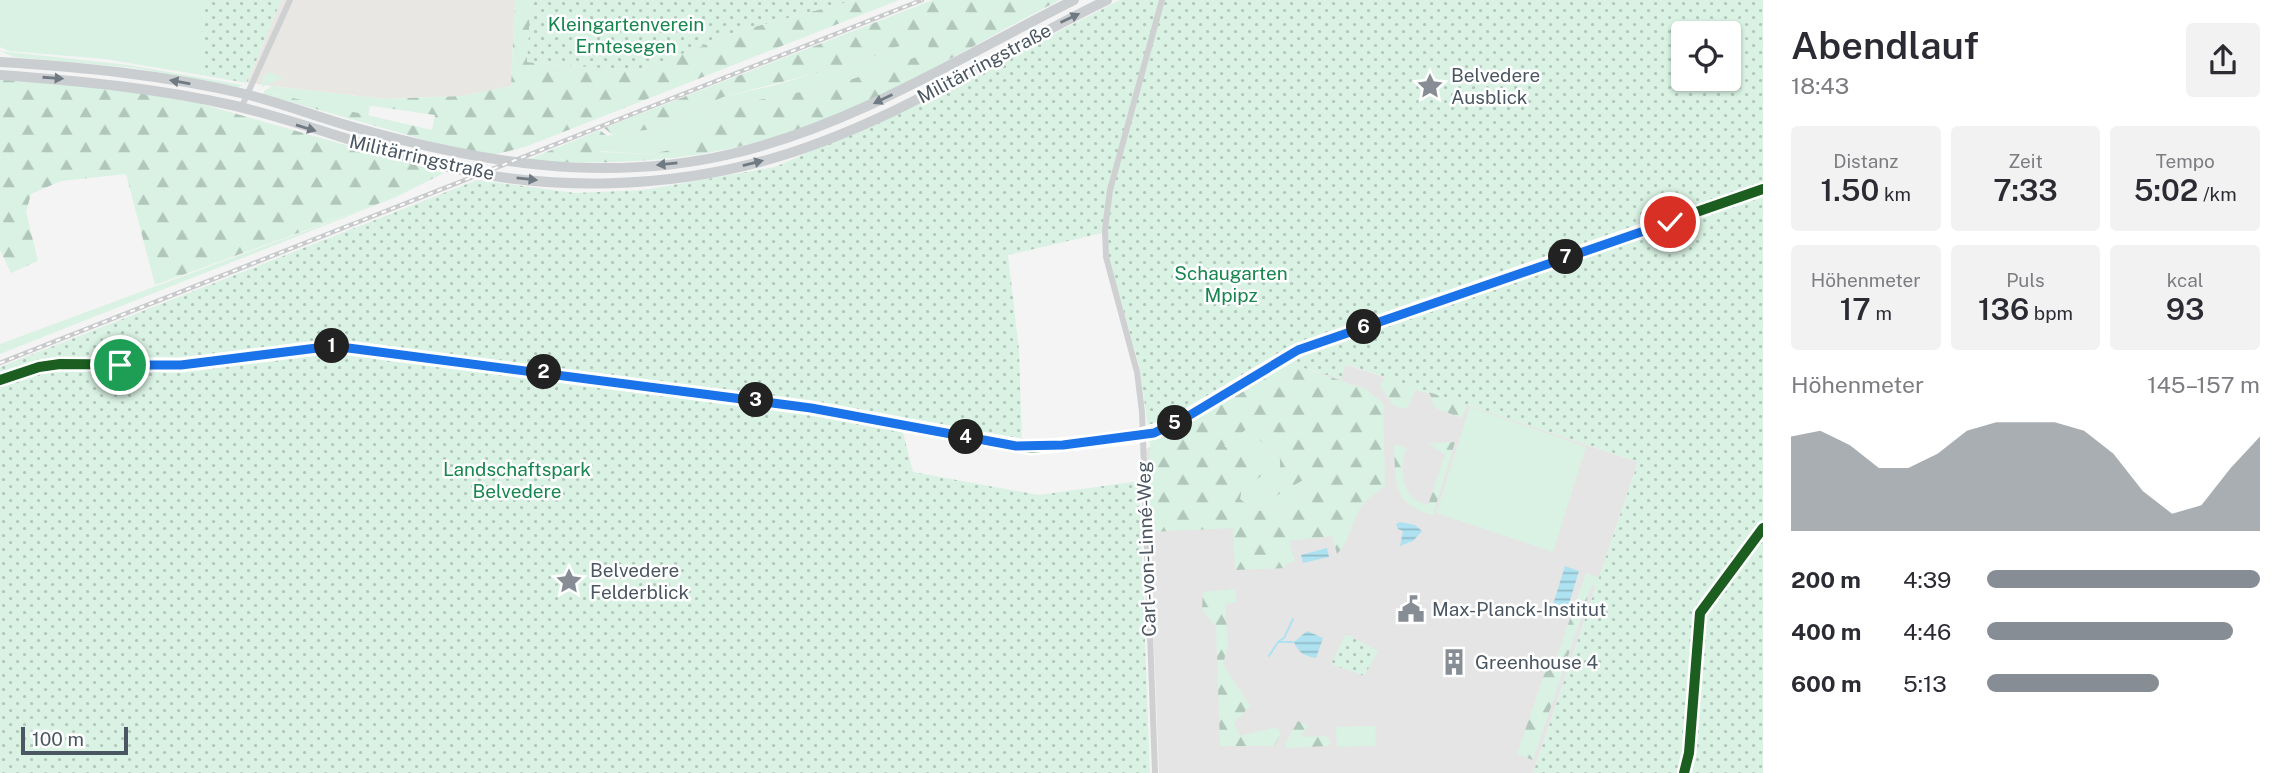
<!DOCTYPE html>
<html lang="de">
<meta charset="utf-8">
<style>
body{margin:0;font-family:"Public Sans",sans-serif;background:#f2f2f3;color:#2b2b33;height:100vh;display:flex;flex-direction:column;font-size:26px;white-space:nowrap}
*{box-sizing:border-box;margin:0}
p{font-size:23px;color:#7c7c81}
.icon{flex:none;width:38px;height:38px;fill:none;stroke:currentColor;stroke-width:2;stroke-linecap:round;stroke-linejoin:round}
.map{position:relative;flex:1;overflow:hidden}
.side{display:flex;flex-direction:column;background:#fff;width:525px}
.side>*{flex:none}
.fabs{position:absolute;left:1671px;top:21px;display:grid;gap:14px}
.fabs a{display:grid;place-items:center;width:70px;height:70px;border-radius:7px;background:#fff;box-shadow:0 2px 5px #0004;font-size:35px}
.scale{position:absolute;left:21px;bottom:18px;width:107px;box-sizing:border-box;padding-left:7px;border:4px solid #4a5661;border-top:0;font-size:19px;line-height:24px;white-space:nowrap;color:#4a5661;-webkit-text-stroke:5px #fff;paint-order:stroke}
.pin{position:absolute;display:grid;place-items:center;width:60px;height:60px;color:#fff;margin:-30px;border:4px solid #fff;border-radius:50%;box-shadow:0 2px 7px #0007}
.km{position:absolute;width:35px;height:35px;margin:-18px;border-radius:50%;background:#222;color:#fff;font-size:19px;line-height:35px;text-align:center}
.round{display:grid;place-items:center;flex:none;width:74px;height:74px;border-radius:7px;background:#f2f2f3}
.headline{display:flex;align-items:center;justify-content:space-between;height:119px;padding:0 28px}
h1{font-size:38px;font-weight:600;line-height:52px}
.stats{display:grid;grid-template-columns:repeat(3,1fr);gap:10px;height:119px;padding:7px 28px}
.stats div{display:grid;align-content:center;border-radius:7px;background:#f2f2f3;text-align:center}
.stats b{font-size:30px;font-weight:600}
.stats small{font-size:19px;font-weight:400}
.stats p{font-size:19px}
.chart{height:196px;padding:14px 28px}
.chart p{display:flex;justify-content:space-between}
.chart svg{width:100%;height:126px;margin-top:7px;fill:#868d94;opacity:.7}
ul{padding:0 28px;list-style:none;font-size:23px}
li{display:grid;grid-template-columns:112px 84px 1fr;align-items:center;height:52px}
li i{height:18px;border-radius:9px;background:#868d94}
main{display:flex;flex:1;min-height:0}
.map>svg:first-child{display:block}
</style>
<main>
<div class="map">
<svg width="1763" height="773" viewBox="0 0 1763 773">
<defs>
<pattern id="forest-firs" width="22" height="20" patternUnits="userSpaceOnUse" patternTransform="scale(1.75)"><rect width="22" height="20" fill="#d9f2e3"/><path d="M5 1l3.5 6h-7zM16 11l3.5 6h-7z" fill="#b2c7bb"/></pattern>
<pattern id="park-dots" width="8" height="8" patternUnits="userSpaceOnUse" patternTransform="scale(1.75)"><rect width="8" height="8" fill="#d9f2e3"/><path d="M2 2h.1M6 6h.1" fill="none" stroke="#b2c7bb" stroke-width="1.8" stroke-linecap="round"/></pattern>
<pattern id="water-rules" width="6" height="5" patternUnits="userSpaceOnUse" patternTransform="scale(1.75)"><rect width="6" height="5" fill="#aee2f0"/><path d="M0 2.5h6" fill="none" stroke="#90bac6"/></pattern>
</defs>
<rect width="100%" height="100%" fill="#f4f4f4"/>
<path fill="#e8e7e3" d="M 281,0 L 515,0 L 511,86 L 462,96 L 384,99 L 247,83 Z"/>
<path fill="#e6e5e6" d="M 1345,364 L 1638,462 L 1533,773 L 1159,773 L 1146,449 L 1195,422 Z"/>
<path fill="#d9f2e3" d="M 0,0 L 201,0 L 201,75 L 105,59 L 9,51 L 0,47 Z
M 929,34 L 929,53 L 832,86 L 721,107 L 712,114 L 694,146 L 649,154 L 599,151 L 607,136 L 652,129 L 723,97 L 772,86 L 877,55 Z
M 0,51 L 128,65 L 243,85 L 237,88 L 135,68 L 14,57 Z
M 270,72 L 283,78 L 262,87 L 263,76 Z
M 272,86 L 384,99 L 379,107 L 370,106 L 368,117 L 272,93 L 270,96 L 264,95 L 264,91 Z
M 394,198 L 0,354 L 0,344 Z
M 1470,407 L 1586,447 L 1553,552 L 1436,513 Z
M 1247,428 L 1280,458 L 1280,472 L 1264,492 L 1271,498 L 1303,480 L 1310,496 C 1281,510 1268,522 1240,499 L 1241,489 L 1262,475 L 1224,446 Z
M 1375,726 L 1376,746 L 1337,747 L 1336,727 Z"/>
<path fill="url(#forest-firs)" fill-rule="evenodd" d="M 515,0 L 531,0 L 527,62 L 639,71 L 742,30 L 855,0 L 899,0 L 525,147 L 485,157 L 270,96 L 271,93 L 432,130 L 435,115 L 379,107 L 384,99 L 462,96 L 511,86 Z
M 933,0 L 1060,0 C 971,45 883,102 788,133 C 699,162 617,165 525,161 L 600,130 L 607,136 L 600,152 L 649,154 L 693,146 L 712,114 L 721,107 L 832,86 L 928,53 L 929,34 L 877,55 L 820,72 L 723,97 L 652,129 L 613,135 L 604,128 Z
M 0,79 L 108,88 L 198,103 L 444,173 L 394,198 L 155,285 L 126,174 L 61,181 L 31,194 L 26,212 L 38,261 L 11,273 L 0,250 Z
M 1284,361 L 1365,389 L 1383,403 L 1385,486 C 1374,494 1363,501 1357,514 C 1350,529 1349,542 1337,554 L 1332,536 L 1289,541 L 1295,561 L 1285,564 L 1286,568 L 1235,570 L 1233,528 L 1150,532 L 1150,438 ZM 1247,429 L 1280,458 L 1280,472 L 1264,491 L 1271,499 L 1303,480 L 1310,496 C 1281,510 1267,522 1240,499 L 1242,489 L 1263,475 L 1251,460 L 1224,446 Z
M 1385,377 L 1467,405 L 1462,418 L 1435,408 L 1430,394 L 1415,390 L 1407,409 L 1394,406 L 1380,386 Z
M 1455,442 L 1433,515 C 1391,504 1396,482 1394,445 L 1407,448 C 1397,469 1402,500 1428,505 L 1445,455 L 1428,443 Z
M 1586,573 L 1681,604 L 1656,609 L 1592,585 L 1533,760 L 1517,754 L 1550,657 L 1556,659 Z
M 1235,589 L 1237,602 L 1225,604 L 1228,645 L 1223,664 L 1250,706 L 1234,723 L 1240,736 L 1277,727 L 1281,734 L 1274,746 L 1220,746 L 1216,627 L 1202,609 L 1203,592 Z
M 1298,721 L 1309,726 L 1300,737 L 1325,736 L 1331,741 L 1328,746 L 1286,748 L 1285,744 Z"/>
<path fill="url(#park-dots)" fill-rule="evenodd" d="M 201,0 L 281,0 L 247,83 L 201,75 Z
M 531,0 L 855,0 L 742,30 L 639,71 L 527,62 Z
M 1120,0 L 1763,0 L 1763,773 L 1533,773 L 1638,462 L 1346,364 L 1341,379 L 1284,362 L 1179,425 L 1148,426 L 1139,366 L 1102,233 L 1008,255 L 1019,350 L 1022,445 L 900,421 L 913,472 L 1039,495 L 1139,481 L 1150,773 L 0,773 L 0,367 L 477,180 L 575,193 L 644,190 L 775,167 L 907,109 ZM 1684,33 L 1729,33 L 1729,79 L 1684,79 Z
M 1346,634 L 1378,651 L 1364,676 C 1352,670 1342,669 1331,664 Z"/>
<path fill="url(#water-rules)" d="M 1400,522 L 1415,525 L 1422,531 L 1413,541 L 1400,546 L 1403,531 L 1398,529 L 1396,524 Z
M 1327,548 L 1329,557 L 1303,563 L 1301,555 Z
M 1565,566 L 1579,571 L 1566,613 L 1561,615 L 1551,611 Z
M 1307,631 L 1323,638 L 1316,658 C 1305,656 1298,653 1294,642 Z"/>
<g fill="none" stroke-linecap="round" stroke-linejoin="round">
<path stroke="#aee2f0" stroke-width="2" d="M 1279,641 L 1284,638 L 1293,619
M 1269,656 L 1278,642 L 1294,642"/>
<path stroke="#ced0d2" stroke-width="6" d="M 241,108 L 290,0
M 0,380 L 39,367 L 60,364 L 181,365 L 333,346 L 811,408 L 1031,448 L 1134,437 L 1171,426 L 1298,350 L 1763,189
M 1155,773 L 1142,412 L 1137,372 L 1106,257 L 1105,229 L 1110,190 L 1162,0"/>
<path stroke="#caced1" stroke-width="10" d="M 0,62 C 83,67 164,75 245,94 C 282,103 317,117 353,127 C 477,162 603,184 731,154 C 855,125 962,56 1074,0
M 0,75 C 80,81 157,88 236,106 C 306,123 373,150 443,166 C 550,192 671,189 777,157 C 894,122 998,53 1107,0"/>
<defs>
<path id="rail" d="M 0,363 L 922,0"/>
</defs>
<use href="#rail" stroke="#c9cacc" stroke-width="4.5"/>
<use href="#rail" stroke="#fff" stroke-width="2" stroke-dasharray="5" stroke-linecap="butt"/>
<defs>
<path id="cycleway" d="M 0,380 L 39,367 L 60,364 L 181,365 L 333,346 L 811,408 L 1031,448 L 1134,437 L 1171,426 L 1298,350 L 1763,189
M 1684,773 L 1689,753 L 1700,613 L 1763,528"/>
</defs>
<use href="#cycleway" stroke="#fff" stroke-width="15"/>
<use href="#cycleway" stroke="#1b5e20" stroke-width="10"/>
</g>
<defs><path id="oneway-solid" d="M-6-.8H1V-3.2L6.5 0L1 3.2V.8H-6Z" transform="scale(1.75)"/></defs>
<g fill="#707a83">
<use href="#oneway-solid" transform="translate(1070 18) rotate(-25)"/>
<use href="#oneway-solid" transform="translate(53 78) rotate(4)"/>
<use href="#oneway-solid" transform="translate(180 82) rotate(-170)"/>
<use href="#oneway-solid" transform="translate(883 99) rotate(154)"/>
<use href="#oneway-solid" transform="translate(306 128) rotate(17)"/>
<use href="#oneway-solid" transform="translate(753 163) rotate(-14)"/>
<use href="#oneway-solid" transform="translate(667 164) rotate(174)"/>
<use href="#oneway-solid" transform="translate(527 179) rotate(6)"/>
</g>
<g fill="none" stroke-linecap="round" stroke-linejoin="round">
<defs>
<path id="route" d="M 120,365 L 181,365 L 333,346 L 811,408 L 1016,446 L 1063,445 L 1154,433 L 1185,418 L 1298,350 L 1670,222"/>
</defs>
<use href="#route" stroke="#fff" stroke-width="14"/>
<use href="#route" stroke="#1a73e8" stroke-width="9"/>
</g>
<defs>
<symbol id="sight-bare" viewBox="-9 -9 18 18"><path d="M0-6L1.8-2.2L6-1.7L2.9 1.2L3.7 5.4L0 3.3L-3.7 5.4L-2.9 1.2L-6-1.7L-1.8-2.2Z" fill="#868d94" stroke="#fff" stroke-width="2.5" paint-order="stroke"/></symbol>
<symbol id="civic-bare" viewBox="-9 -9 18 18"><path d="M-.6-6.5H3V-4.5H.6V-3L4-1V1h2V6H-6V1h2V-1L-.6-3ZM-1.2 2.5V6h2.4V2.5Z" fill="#868d94" stroke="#fff" stroke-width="2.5" paint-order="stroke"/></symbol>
<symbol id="building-bare" viewBox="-9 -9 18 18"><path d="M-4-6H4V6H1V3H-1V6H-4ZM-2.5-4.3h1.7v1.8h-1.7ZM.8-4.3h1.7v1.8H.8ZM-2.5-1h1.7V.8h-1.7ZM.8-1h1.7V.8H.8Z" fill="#868d94" stroke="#fff" stroke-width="2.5" paint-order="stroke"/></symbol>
</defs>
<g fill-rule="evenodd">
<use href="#sight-bare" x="1411" y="67" width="38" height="38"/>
<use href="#sight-bare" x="550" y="562" width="38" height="38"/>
<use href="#civic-bare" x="1392" y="590" width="38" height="38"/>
<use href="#building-bare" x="1435" y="643" width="38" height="38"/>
</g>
<g text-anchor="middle" stroke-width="5" stroke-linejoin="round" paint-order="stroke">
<g font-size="19" fill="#17864f" stroke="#fff">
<text x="626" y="31">Kleingartenverein<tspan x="626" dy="22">Erntesegen</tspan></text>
<text x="1231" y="280">Schaugarten<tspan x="1231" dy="22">Mpipz</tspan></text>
<text x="517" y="476">Landschaftspark<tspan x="517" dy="22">Belvedere</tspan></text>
</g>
<g font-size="19" fill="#4a5661" stroke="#fff">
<text transform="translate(984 63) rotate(-28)" y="7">Militärringstraße</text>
<text transform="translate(422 157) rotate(13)" y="7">Militärringstraße</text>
<text transform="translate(1146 549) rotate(-92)" y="7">Carl-von-Linné-Weg</text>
</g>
<g font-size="19" fill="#4a5661" stroke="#fff" text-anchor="start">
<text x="1451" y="82">Belvedere<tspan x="1451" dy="22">Ausblick</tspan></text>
<text x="590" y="577">Belvedere<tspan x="590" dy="22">Felderblick</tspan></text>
<text x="1432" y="616">Max-Planck-Institut</text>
<text x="1475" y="669">Greenhouse 4</text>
</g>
</g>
</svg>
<div class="fabs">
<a><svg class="icon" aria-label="locate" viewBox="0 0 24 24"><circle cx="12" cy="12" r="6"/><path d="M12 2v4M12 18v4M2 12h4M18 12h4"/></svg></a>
</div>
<div class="scale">100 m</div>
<div class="pin" style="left:120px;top:365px;background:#1e9e55"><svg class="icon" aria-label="arrive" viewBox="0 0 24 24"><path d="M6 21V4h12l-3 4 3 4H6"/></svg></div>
<div class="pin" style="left:1670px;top:222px;background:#d93025"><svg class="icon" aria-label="check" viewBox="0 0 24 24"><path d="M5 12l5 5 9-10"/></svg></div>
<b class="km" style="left:332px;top:346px">1</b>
<b class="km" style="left:544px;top:372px">2</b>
<b class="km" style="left:756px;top:400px">3</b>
<b class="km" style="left:966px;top:437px">4</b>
<b class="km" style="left:1175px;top:423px">5</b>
<b class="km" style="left:1364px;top:327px">6</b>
<b class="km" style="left:1566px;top:257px">7</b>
</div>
<section class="side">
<div class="headline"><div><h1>Abendlauf</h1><p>18:43</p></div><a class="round"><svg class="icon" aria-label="share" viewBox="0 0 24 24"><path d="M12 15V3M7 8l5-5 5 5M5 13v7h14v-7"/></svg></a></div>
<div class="stats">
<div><p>Distanz</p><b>1.50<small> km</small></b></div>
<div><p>Zeit</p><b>7:33</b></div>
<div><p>Tempo</p><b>5:02<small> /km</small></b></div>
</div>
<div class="stats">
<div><p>Höhenmeter</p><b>17<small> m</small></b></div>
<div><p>Puls</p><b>136<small> bpm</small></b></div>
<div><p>kcal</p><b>93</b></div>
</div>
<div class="chart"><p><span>Höhenmeter</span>145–157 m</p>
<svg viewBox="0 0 160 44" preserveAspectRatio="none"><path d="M0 44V11L10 9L20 14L30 22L40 22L50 17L60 9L70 6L80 6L90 6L100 9L110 17L120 30L130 38L140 35L150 22L160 11V44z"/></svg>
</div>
<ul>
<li><b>200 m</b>4:39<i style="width:100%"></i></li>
<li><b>400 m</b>4:46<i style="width:90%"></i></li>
<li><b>600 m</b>5:13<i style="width:63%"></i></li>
</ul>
</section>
</main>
